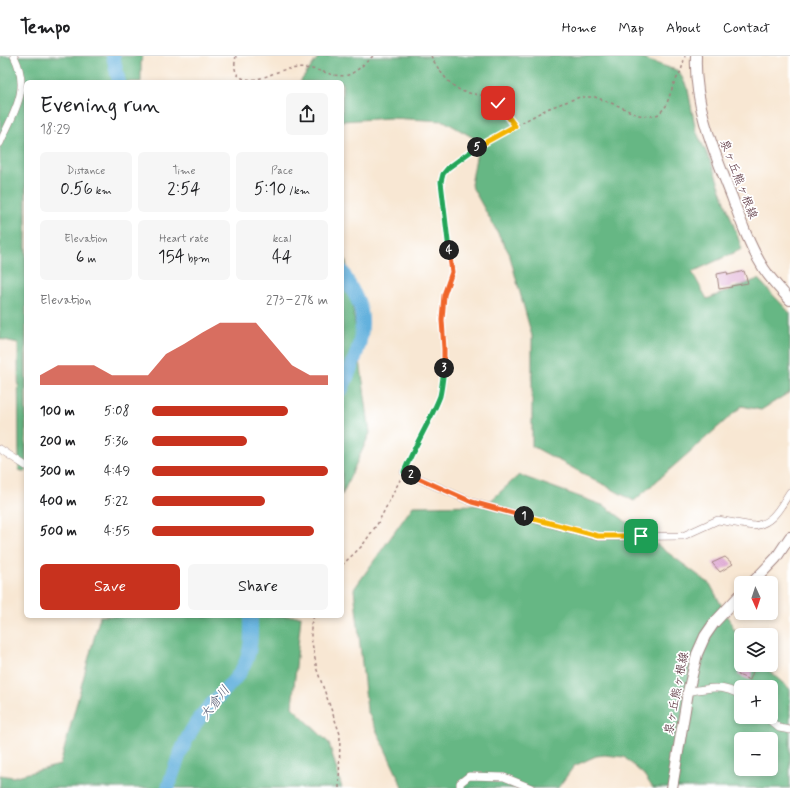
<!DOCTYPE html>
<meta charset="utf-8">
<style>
body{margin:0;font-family:Mynerve,"Klee One",sans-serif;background:#f6f6f6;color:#202124;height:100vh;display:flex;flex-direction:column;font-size:15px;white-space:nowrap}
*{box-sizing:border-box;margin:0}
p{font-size:13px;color:#757577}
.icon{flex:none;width:22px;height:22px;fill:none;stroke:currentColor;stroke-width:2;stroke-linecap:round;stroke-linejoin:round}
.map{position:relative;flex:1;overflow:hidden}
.side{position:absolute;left:24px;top:24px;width:320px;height:538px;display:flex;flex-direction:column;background:#fff;border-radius:6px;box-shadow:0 2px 6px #0003}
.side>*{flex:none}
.needle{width:26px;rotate:177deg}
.controls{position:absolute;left:734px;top:520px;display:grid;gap:8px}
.controls a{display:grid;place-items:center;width:44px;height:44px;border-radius:6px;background:#fff;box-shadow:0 2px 6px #0003;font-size:20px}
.pin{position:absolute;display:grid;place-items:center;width:34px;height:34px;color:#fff;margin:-17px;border-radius:8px;box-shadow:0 2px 6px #0006}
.km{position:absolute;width:20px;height:20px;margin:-10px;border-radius:50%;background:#222;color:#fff;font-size:11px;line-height:20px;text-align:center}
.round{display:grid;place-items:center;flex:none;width:42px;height:42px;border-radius:6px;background:#f6f6f6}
.summary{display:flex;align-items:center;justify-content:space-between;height:68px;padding:0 16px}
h1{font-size:22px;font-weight:600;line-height:30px}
.stats{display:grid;grid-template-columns:repeat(3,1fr);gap:6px;height:68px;padding:4px 16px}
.stats div{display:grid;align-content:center;border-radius:6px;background:#f6f6f6;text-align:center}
.stats b{font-size:17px;font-weight:600}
.stats small{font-size:11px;font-weight:400}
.stats p{font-size:11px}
.chart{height:112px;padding:8px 16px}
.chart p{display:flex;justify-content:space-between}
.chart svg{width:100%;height:72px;margin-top:4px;fill:#c8321e;opacity:.7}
.primary-button{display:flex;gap:8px;margin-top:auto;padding:8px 16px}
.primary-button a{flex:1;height:46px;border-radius:6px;background:#c8321e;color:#fff;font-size:16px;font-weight:600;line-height:46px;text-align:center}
.primary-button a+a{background:#f6f6f6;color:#202124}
ul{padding:0 16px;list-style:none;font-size:13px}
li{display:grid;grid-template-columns:64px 48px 1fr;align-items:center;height:30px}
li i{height:10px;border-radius:5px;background:#c8321e}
header{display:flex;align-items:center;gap:24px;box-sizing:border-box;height:56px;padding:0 20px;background:#fff;border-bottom:1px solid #e0e0e0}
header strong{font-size:19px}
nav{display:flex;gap:22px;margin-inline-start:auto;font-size:14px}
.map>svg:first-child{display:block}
</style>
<header>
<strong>Tempo</strong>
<nav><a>Home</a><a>Map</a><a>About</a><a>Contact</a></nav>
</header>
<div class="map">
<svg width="790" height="732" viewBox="0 0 790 732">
<rect width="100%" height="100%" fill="#fff"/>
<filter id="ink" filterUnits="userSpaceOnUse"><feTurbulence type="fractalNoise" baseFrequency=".025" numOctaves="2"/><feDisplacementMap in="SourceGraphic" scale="8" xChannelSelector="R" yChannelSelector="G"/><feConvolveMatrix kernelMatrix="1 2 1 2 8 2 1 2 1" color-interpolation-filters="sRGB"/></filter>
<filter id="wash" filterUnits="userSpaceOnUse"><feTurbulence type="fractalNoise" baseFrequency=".012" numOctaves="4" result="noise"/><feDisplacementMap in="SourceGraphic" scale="16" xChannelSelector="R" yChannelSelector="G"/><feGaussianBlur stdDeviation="0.9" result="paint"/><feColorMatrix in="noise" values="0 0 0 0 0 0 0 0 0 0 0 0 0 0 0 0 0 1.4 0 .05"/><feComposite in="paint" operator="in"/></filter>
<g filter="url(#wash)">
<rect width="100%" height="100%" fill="#f8e7d3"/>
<path fill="#66b784" stroke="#586b58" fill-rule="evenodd" d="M 0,0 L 143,0 L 141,5 L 141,26 L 26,26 L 26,416 L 19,414 L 18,287 L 0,283 Z
M 319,0 L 634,0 L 679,15 L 688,34 L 696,75 L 711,106 L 742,193 L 692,216 L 707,243 L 758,223 L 790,257 L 790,336 L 761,354 L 742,350 L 634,445 L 532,390 L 532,280 L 509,197 L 471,129 L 479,85 L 444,65 L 390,62 L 342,65 L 342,26 L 300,26 Z
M 342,187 L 348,216 L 370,377 L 342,439 Z
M 519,419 L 605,450 L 710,528 L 741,586 L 741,609 L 762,609 L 790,633 L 790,732 L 653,732 L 644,719 L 624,701 L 605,699 L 596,700 L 574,710 L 558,732 L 402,732 L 399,723 L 367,654 L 354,533 L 413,450 L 486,449 ZM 741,631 L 771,631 L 771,661 L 741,661 ZM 741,683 L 771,683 L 771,713 L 741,713 Z
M 100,560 L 301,560 L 292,651 L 329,687 L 342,732 L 0,732 L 0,719 L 13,721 L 60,709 Z"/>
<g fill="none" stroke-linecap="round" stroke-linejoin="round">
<path stroke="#64b1dd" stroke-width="14" d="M 113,0 L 119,26
M 342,215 C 347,225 353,235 358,245 C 370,274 353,307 342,333
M 168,732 C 176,707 185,681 201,660 C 214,643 238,625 246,605 C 252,591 251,575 251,560"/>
</g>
<g id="blocks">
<path fill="#dfacd4" d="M 744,215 L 748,227 L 731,230 L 732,231 L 719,233 L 717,218 L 727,216 L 728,219 Z
M 725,501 L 733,508 L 720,516 L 712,507 Z
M 741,609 L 754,613 L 750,624 L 738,619 Z"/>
</g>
</g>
<g filter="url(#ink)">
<use href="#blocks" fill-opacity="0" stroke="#a1837f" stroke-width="1"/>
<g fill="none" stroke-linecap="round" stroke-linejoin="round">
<defs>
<path id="street" d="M 0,87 C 14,55 31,34 14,0
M 0,393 L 26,410
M 404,416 L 472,446 L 598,481 L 683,480 L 718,464 L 753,470 C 773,468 780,451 790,436
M 688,636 C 707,632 724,628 741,640
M 766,661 L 779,672 L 790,674
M 460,732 L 460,727 L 469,720 L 504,721 L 531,732"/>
<path id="secondary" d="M 696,0 C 694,50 714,95 732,141 C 741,166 750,191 764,213 C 772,225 781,234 790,244
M 752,527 L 776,502 L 790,481
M 672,732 L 688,636 L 697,598 L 705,580 L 714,567 L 741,538"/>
</defs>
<use href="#street" stroke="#a1837f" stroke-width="8"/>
<use href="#secondary" stroke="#a1837f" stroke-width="12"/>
<path stroke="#a1837f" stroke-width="1.5" stroke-dasharray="3 3" stroke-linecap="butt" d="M 236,0 C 234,9 233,20 245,23 C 260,26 273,16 287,13 C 295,12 304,12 312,13 C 324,15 336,22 348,19 C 357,16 366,6 373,0
M 431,0 C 437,12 450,31 464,36 C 473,38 483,39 491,42 C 501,47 509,62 515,70
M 407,409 L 428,367 L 440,338 L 444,313 L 444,293 L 441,264 L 444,239 L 452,216 L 441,126 L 443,118 L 447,112 L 473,93 L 547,53 L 563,47 L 580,41 L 595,41 L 619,50 L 637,59 L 653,60 L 659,58 L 666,50 L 674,27 L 681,15 L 685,0
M 342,509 L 362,490 L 378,467 L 401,422
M 314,560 L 311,568 L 311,581 L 317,614 L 340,678 L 339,732"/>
<use href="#street" stroke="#fff" stroke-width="7"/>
<use href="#secondary" stroke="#fff" stroke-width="10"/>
</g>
</g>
<g fill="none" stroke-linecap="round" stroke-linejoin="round" filter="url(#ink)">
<defs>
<path id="split-1" d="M 524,460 L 598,480 L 641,480"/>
<path id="split-2" d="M 411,419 L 472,446 L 524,460"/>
<path id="split-3" d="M 411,419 L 404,416 C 414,390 430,366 440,340 C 442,331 443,321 444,312"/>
<path id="split-4" d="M 444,312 L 444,293 L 442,264 L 444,239 L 452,216 L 449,194"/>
<path id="split-5" d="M 449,194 L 441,126 L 443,118 L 448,112 L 477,91"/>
<path id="split-6" d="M 477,91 L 515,70 L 498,47"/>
</defs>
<use href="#split-1" stroke="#fff" stroke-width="8"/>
<use href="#split-2" stroke="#fff" stroke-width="8"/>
<use href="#split-3" stroke="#fff" stroke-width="8"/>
<use href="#split-4" stroke="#fff" stroke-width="8"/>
<use href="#split-5" stroke="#fff" stroke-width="8"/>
<use href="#split-6" stroke="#fff" stroke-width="8"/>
<use href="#split-1" stroke="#f5b400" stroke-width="5"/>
<use href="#split-2" stroke="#f0652b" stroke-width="5"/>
<use href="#split-3" stroke="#22a559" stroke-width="5"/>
<use href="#split-4" stroke="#f0652b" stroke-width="5"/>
<use href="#split-5" stroke="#22a559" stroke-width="5"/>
<use href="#split-6" stroke="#f5b400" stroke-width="5"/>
</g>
<g text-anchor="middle" stroke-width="3.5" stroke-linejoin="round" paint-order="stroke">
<g font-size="12" fill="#4a1f2b" stroke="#fff">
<text transform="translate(739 123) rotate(69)" y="4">泉ヶ丘熊ヶ根線</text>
<text transform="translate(676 637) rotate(-79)" y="4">泉ヶ丘熊ヶ根線</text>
</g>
<g font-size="13" font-style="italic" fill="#545972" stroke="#fff">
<text transform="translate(214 646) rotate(-52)" y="5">大倉川</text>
</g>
</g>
</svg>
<div class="controls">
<a><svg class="needle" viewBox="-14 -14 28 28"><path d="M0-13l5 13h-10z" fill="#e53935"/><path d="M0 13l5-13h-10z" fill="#757577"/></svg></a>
<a><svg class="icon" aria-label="layers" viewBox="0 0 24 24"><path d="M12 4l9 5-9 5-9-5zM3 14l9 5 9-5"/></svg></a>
<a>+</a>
<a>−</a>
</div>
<div class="pin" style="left:641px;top:480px;background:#1e9e55"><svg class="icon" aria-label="arrive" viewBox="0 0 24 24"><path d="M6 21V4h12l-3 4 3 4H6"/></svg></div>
<div class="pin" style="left:498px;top:47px;background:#d93025"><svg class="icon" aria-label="check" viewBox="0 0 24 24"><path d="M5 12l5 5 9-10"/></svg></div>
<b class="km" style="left:524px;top:460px">1</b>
<b class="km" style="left:411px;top:419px">2</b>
<b class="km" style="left:444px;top:312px">3</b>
<b class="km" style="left:449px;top:194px">4</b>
<b class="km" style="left:477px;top:91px">5</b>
<section class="side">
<div class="summary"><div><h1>Evening run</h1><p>18:29</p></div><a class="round"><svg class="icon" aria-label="share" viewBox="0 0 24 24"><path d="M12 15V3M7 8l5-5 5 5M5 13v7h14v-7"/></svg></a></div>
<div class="stats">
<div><p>Distance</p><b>0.56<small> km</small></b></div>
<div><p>Time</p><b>2:54</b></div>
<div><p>Pace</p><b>5:10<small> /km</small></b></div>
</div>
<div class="stats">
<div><p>Elevation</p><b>6<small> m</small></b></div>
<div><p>Heart rate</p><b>154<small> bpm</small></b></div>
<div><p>kcal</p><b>44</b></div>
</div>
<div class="chart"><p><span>Elevation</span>273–278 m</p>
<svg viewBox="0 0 160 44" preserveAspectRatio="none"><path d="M0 44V38L10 32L20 32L30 32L40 38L50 38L60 38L70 25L80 19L90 12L100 6L110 6L120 6L130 19L140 32L150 38L160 38V44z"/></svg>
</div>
<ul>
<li><b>100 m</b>5:08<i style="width:77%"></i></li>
<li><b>200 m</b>5:36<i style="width:54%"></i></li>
<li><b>300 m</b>4:49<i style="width:100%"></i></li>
<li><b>400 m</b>5:22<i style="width:64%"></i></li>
<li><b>500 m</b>4:55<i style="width:92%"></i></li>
</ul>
<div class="primary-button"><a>Save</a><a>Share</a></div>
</section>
</div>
